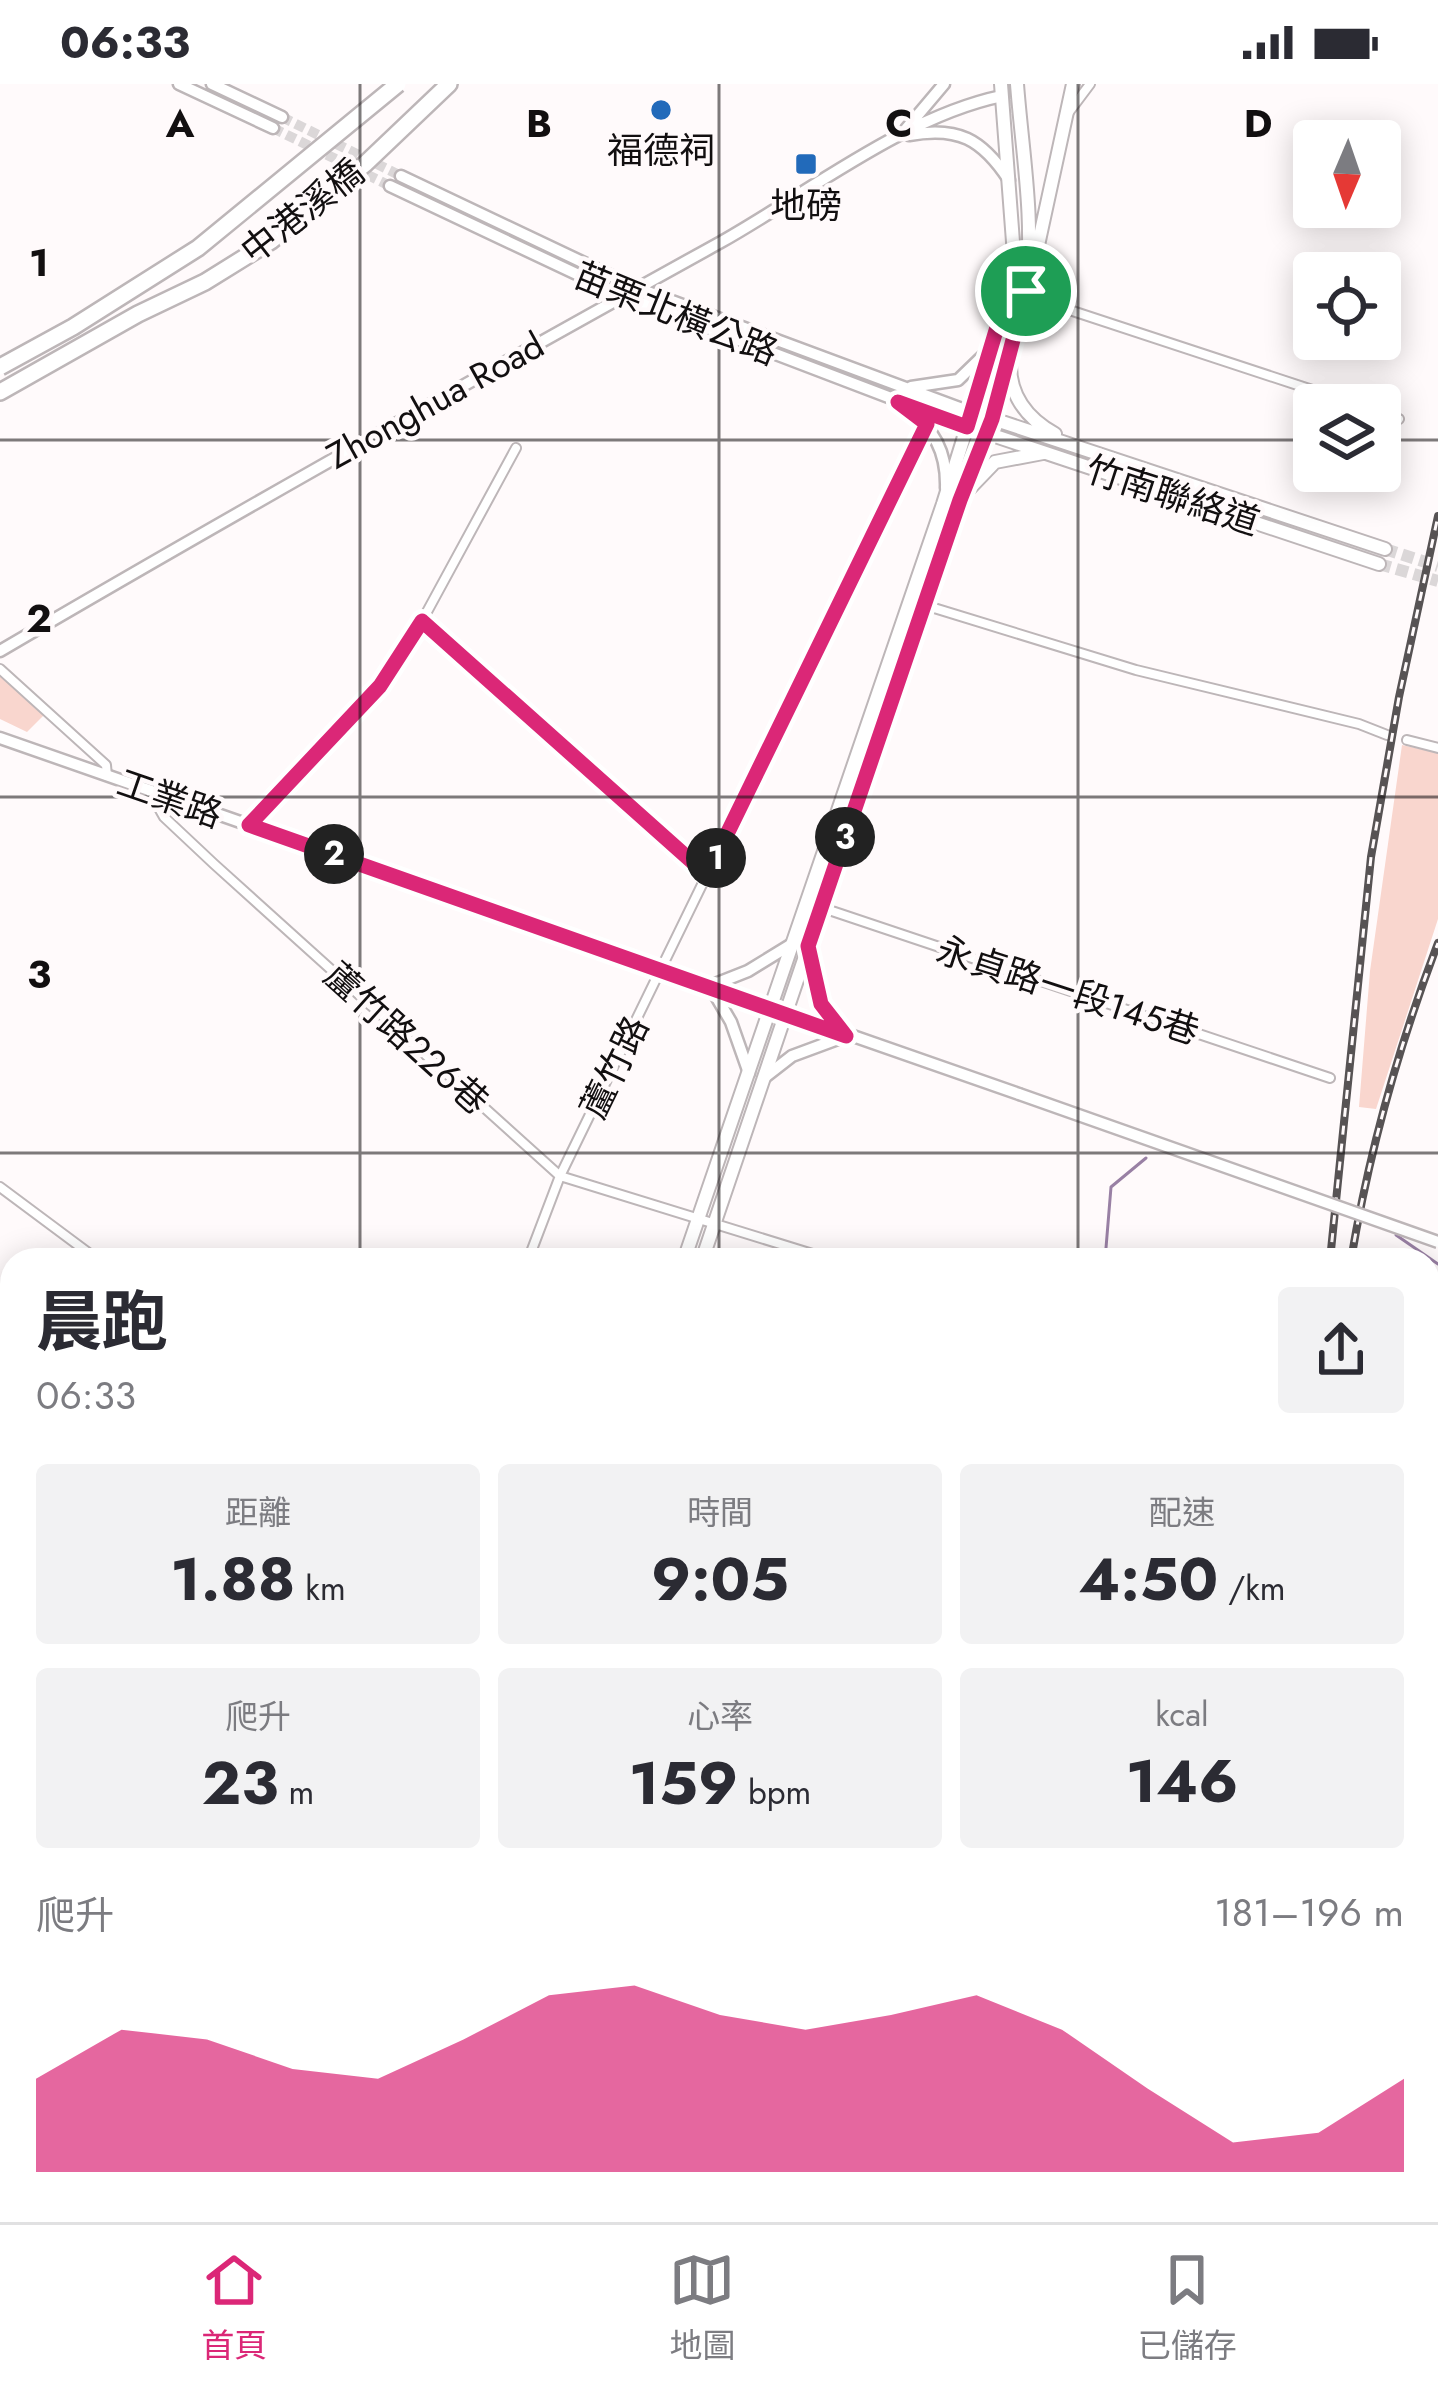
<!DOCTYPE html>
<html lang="zh-TW">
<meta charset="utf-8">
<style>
body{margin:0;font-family:Jost,"Noto Sans TC",sans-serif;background:#f2f2f3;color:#2b2b33;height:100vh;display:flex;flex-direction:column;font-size:45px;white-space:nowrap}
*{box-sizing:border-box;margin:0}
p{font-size:39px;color:#7c7c81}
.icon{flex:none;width:66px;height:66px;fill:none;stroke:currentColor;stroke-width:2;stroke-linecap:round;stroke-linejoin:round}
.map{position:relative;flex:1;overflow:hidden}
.panel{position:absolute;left:0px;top:1164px;width:1440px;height:975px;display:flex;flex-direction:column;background:#fff;border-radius:36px 36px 0 0;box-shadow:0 6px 30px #0003}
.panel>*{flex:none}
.needle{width:78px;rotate:182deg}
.buttons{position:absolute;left:1293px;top:36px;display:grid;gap:24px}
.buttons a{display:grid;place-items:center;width:108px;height:108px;border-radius:12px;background:#fff;box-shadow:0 6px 30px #0003;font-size:60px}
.pin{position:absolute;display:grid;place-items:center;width:102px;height:102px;color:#fff;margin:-51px;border:6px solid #fff;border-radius:50%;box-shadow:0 3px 12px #0007}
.km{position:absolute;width:60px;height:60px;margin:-30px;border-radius:50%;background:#222;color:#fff;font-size:33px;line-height:60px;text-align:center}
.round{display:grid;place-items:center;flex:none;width:126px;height:126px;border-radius:12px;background:#f2f2f3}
.summary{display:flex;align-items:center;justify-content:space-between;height:204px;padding:0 36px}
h1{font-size:66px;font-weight:700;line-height:90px}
.stats{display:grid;grid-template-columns:repeat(3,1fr);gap:18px;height:204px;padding:12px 36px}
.stats div{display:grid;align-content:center;border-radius:12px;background:#f2f2f3;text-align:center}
.stats b{font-size:60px;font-weight:700}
.stats small{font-size:33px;font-weight:400}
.stats p{font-size:33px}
.chart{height:336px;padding:24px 36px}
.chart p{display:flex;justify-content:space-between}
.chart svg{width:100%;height:216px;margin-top:12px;fill:#db2777;opacity:.7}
.status{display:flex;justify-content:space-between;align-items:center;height:84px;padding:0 60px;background:#fff;direction:ltr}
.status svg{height:33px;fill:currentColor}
.menu{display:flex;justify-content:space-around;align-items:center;height:168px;border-top:3px solid #e1e1e2;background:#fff;font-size:33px;color:#7c7c81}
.menu a{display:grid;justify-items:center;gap:6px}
.menu .active{color:#db2777}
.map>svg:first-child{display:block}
</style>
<div class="status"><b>06:33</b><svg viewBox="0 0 49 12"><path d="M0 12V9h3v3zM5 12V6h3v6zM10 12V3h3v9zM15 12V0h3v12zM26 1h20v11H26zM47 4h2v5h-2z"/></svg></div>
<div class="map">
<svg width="1438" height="2138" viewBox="0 0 1438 2138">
<rect width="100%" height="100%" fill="#fffafb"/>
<path fill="#f9d6ce" d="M 0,592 L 44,631 L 27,648 L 0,635 Z
M 1402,661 L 1438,669 L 1438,835 L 1376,1025 L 1359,1023 L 1370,887 Z"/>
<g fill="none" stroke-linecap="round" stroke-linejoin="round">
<path stroke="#9980a4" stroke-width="3" d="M 1396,1151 L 1438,1180
M 1105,1176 L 1111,1103 L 1146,1074
M 137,2138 L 138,2127"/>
<path stroke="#dbd7d8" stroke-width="10" stroke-dasharray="10 5" stroke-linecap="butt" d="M 282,33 L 401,92
M 273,44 L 390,102"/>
<path stroke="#dbd7d8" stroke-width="12" stroke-dasharray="12 6" stroke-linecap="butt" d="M 1385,465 L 1438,482
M 1379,480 L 1438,497"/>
<defs>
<path id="street" d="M 1069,28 L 1090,0
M 994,188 L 1036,215 L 1358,321
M 1380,328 L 1399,335
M 921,520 L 1136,586 L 1359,640 L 1387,651
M 422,537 L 708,791
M 0,585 L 106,681 L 107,692
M 1407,656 L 1438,664
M 150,708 L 164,733 L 214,780 L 560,1092 L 832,1176
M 249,741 L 380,602 L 422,537 L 516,364
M 805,818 L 1330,994
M 0,1103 L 98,1176
M 528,1176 L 560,1092 L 926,341
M 1428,2087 L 1438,2066
M 1157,2127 L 1158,2138
M 1404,2138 L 1410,2127"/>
<path id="secondary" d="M 179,0 L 273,44
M 212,0 L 282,33
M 906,45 L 944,0
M 909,51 C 958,42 982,55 1009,96
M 401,92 L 637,204 L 973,329
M 390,102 L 621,211 L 967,343
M 911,303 L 958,296 L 988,267
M 906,323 C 934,346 947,367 946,404
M 0,567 C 239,427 479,292 721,158 C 808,109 905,32 1002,12
M 0,654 L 1019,1010
M 749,989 L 731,938 L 710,902 L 748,887 L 792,860
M 765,993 L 792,972 L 846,952 L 821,920 L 808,863"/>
<path id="primary" d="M 1032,189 L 1073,0
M 1010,281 C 1010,313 1028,335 1055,350
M 987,333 L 1385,465
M 980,347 L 1379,480
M 968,406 L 995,378 L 1043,369
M 684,1176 L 943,420 L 1003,228 L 1014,171 L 1001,0
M 702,1176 L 960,416 C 985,352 1018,272 1026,204 C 1035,137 1022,67 1017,0
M 506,2138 L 508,2127
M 522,2138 L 524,2127"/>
<path id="highway" d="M 0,308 L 138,230 L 205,198 L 271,157 L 365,80 L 449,0"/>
</defs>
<use href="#street" stroke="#bdb6b8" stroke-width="12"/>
<use href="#secondary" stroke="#bdb6b8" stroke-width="15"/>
<use href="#primary" stroke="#bdb6b8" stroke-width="16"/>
<use href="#highway" stroke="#bdb6b8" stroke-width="20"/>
<use href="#street" stroke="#fff" stroke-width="8"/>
<use href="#secondary" stroke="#fff" stroke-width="10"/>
<use href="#primary" stroke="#fff" stroke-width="12"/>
<use href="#highway" stroke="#fff" stroke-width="15"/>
<defs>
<path id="rail" d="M 1330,1176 L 1371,773 L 1399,613 L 1438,432
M 1351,1176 C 1369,1068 1399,961 1438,859
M 1239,2138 L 1240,2127
M 1264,2138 L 1266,2127"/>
</defs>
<use href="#rail" stroke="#575354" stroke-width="8"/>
<use href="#rail" stroke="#fffafb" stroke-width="3" stroke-dasharray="9" stroke-linecap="butt"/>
<defs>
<path id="secondary-bridge" d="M 1019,1010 L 1438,1158"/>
<path id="highway-bridge" d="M 0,283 L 73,243 L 198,164 L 398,0"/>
</defs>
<use href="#secondary-bridge" stroke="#bdb6b8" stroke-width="15" stroke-linecap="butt"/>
<use href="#highway-bridge" stroke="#bdb6b8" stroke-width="20" stroke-linecap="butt"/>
<use href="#secondary-bridge" stroke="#fff" stroke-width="10"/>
<use href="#highway-bridge" stroke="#fff" stroke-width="15"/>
</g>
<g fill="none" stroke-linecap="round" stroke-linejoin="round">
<defs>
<path id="route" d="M 1010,200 L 1026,207 L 992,335 L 960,416 L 808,862 L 821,920 L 846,952 L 249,741 L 380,602 L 422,537 L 707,791 L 927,340 L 898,318 L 967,343 Z"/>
</defs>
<use href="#route" stroke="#fff" stroke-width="24"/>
<use href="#route" stroke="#db2777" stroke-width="15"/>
</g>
<path fill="none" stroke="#120f10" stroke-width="3" stroke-opacity="0.55" d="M 360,0 L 360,1176M 719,0 L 719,1176M 1078,0 L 1078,1176M 0,356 L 1314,356M 1380,356 L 1438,356M 0,713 L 1438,713M 0,1069 L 1438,1069M 0,1425 L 12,1425M 1428,1425 L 1438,1425M 0,1782 L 12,1782M 1428,1782 L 1438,1782M 360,2127 L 360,2138M 719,2127 L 719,2138M 1078,2127 L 1078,2138"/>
<g fill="#226aba" stroke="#fffafb" stroke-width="4.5">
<circle cx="661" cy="26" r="12"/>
<rect x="794" y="68" width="24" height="24" rx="6"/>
</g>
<g text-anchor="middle" stroke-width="9" stroke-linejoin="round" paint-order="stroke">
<g font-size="36" fill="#120f10" stroke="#fffafb">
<text x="661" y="79">福德祠</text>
<text x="806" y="134">地磅</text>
</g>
<g font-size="36" fill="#120f10" stroke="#fffafb">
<text transform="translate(302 127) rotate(-38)" y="13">中港溪橋</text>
<text transform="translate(676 229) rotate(22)" y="13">苗栗北橫公路</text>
<text transform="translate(435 316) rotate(-29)" y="13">Zhonghua Road</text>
<text transform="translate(1173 411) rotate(18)" y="13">竹南聯絡道</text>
<text transform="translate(170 714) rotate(19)" y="13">工業路</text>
<text transform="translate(1068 906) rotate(18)" y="13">永貞路一段145巷</text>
<text transform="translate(407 954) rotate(42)" y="13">蘆竹路226巷</text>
<text transform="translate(614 983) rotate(-64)" y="13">蘆竹路</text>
</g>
</g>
<g font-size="39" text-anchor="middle" font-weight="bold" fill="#120f10" stroke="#fffafb" stroke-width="9" stroke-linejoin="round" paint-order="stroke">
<text x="180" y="53">A</text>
<text x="539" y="53">B</text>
<text x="899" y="53">C</text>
<text x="1258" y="53">D</text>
<text x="39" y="192">1</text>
<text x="39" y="548">2</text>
<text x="39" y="904">3</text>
</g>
</svg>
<div class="buttons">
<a><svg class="needle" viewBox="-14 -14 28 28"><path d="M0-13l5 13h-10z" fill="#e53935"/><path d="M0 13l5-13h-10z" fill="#7c7c81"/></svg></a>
<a><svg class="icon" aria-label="locate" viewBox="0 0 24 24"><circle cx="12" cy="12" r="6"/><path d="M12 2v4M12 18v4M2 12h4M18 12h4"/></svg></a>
<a><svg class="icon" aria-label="layers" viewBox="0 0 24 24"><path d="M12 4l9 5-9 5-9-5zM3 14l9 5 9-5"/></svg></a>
</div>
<div class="pin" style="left:1026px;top:207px;background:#1e9e55"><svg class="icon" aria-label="arrive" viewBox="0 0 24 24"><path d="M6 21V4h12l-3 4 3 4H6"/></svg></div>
<b class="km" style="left:716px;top:774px">1</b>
<b class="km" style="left:334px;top:770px">2</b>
<b class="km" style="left:845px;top:753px">3</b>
<section class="panel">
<div class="summary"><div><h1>晨跑</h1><p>06:33</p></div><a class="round"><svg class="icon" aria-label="share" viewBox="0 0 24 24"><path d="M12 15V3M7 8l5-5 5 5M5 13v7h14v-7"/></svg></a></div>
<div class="stats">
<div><p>距離</p><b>1.88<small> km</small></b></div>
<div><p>時間</p><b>9:05</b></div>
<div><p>配速</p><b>4:50<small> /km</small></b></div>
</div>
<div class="stats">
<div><p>爬升</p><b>23<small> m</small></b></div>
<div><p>心率</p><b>159<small> bpm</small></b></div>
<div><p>kcal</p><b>146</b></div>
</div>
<div class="chart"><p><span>爬升</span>181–196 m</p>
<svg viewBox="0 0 160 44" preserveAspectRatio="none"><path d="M0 44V25L10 15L20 17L30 23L40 25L50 17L60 8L70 6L80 12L90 15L100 12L110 8L120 15L130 27L140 38L150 36L160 25V44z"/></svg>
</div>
</section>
</div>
<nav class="menu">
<a class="active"><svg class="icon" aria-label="home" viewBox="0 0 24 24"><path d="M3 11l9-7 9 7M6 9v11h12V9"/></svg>首頁</a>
<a><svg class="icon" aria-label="map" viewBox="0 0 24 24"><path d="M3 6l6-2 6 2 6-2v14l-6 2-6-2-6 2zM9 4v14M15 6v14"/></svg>地圖</a>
<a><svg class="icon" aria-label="saved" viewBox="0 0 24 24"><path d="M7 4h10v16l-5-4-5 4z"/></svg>已儲存</a>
</nav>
